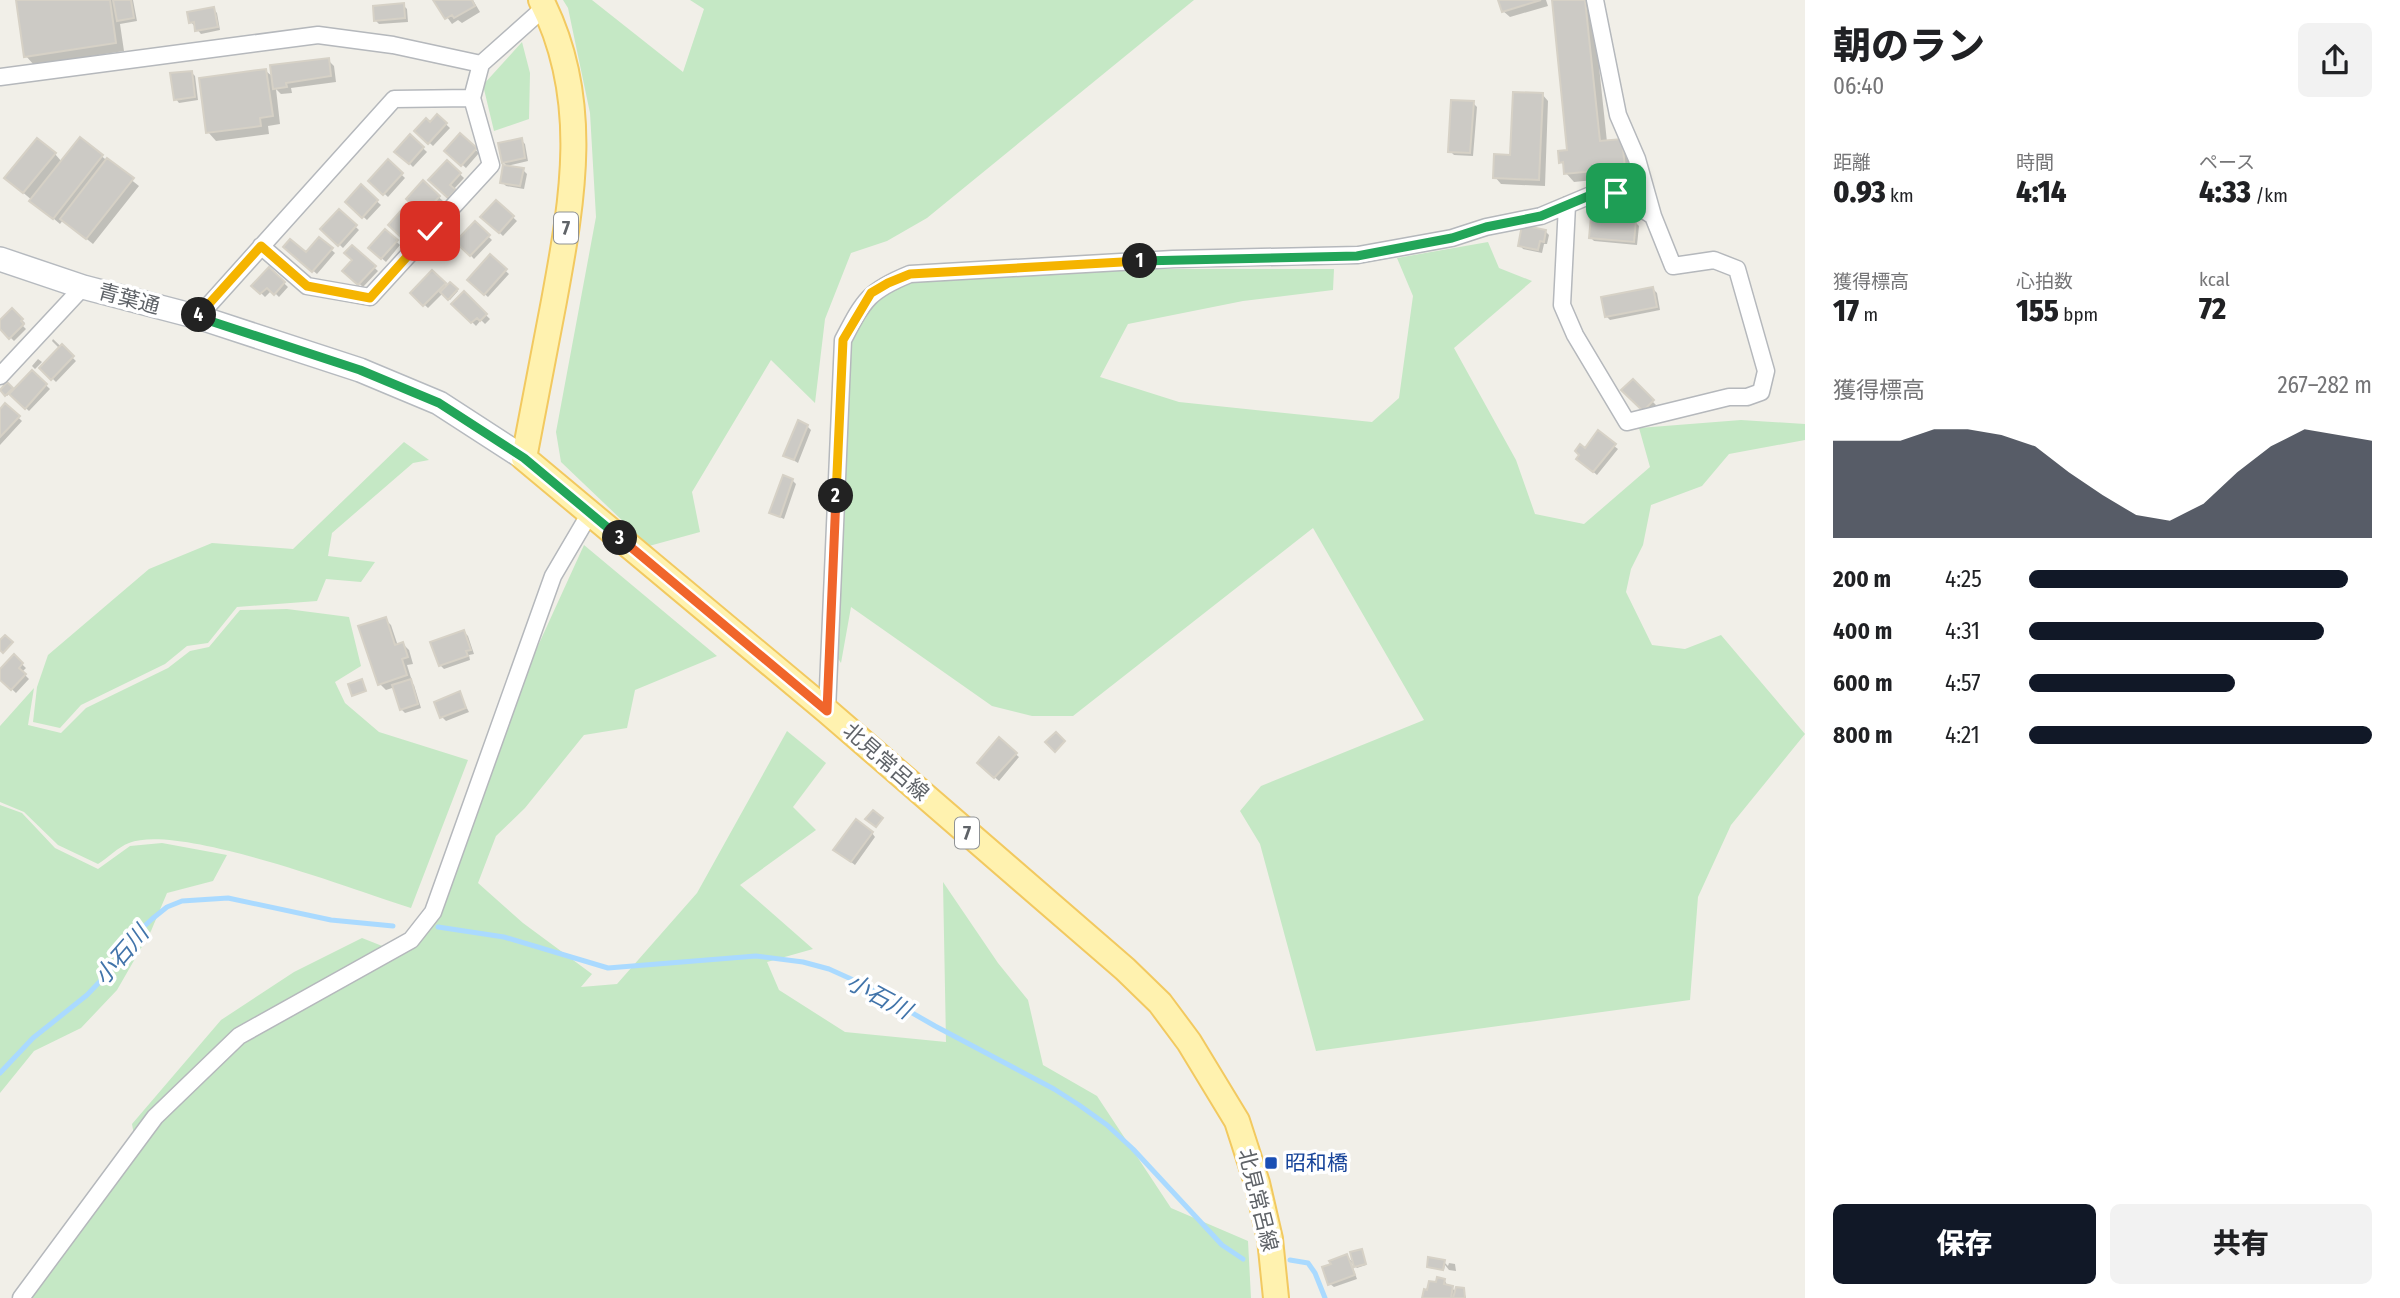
<!DOCTYPE html>
<html lang="ja">
<meta charset="utf-8">
<style>
body{margin:0;font-family:"Fira Sans Condensed","Noto Sans JP",sans-serif;background:#f2f2f2;color:#202124;height:100vh;display:flex;flex-direction:column;font-size:26px;white-space:nowrap}
*{box-sizing:border-box;margin:0}
p{font-size:23px;color:#757577}
.icon{flex:none;width:38px;height:38px;fill:none;stroke:currentColor;stroke-width:2;stroke-linecap:round;stroke-linejoin:round}
.map{position:relative;flex:1;overflow:hidden}
.drawer{display:flex;flex-direction:column;background:#fff;width:595px}
.drawer>*{flex:none}
.pin{position:absolute;display:grid;place-items:center;width:60px;height:60px;color:#fff;margin:-30px;border-radius:14px;box-shadow:0 4px 10px #0006}
.km{position:absolute;width:35px;height:35px;margin:-18px;border-radius:50%;background:#222;color:#fff;font-size:19px;line-height:35px;text-align:center}
.round{display:grid;place-items:center;flex:none;width:74px;height:74px;border-radius:10px;background:#f2f2f2}
.overview{display:flex;align-items:center;justify-content:space-between;height:119px;padding:0 28px}
h1{font-size:38px;font-weight:800;line-height:52px}
.figures{display:grid;grid-template-columns:repeat(3,1fr);gap:10px;height:119px;padding:7px 28px}
.figures div{display:grid;align-content:center}
.figures b{font-size:30px;font-weight:800}
.figures small{font-size:19px;font-weight:400}
.figures p{font-size:19px}
.chart{height:196px;padding:14px 28px}
.chart p{display:flex;justify-content:space-between}
.chart svg{width:100%;height:126px;margin-top:7px;fill:#111827;opacity:.7}
.action{display:flex;gap:14px;margin-top:auto;padding:14px 28px}
.action a{flex:1;height:80px;border-radius:10px;background:#111827;color:#fff;font-size:28px;font-weight:800;line-height:80px;text-align:center}
.action a+a{background:#f2f2f2;color:#202124}
ul{padding:0 28px;list-style:none;font-size:23px}
li{display:grid;grid-template-columns:112px 84px 1fr;align-items:center;height:52px}
li i{height:18px;border-radius:9px;background:#111827}
main{display:flex;flex:1;min-height:0}
.map>svg:first-child{display:block}
</style>
<main>
<div class="map">
<svg width="1805" height="1298" viewBox="0 0 1805 1298">
<rect width="100%" height="100%" fill="#f1efe8"/>
<path fill="#c5e8c5" d="M 563,0 L 592,0 L 683,72 L 704,9 L 690,0 L 1194,0 L 927,218 L 887,241 L 851,253 L 825,319 L 815,403 L 771,360 L 692,492 L 700,532 L 649,546 L 561,462 L 556,432 L 596,217 L 590,113 L 568,8 Z
M 522,42 L 530,73 L 529,119 L 494,131 L 483,85 Z
M 1488,242 L 1499,268 L 1532,281 L 1454,348 L 1516,460 L 1535,514 L 1584,524 L 1650,467 L 1639,428 L 1741,420 L 1805,424 L 1805,440 L 1729,454 L 1702,486 L 1651,505 L 1643,545 L 1631,569 L 1626,592 L 1652,645 L 1685,649 L 1721,635 L 1805,734 L 1731,825 L 1698,897 L 1690,1000 L 1316,1051 L 1260,844 L 1240,811 L 1261,786 L 1424,720 L 1313,528 L 1073,716 L 1032,716 L 992,706 L 851,607 L 841,663 L 832,649 L 849,335 L 871,299 L 908,282 L 1101,269 L 1334,269 L 1333,290 L 1243,301 L 1128,324 L 1100,377 L 1179,402 L 1372,422 L 1399,398 L 1413,296 L 1397,258 Z
M 404,442 L 429,460 L 413,463 L 332,533 L 328,556 L 375,562 L 361,582 L 326,579 L 317,601 L 237,607 L 208,643 L 187,646 L 165,664 L 81,705 L 60,728 L 33,722 L 37,687 L 48,655 L 149,569 L 212,543 L 293,549 Z
M 584,545 L 717,656 L 635,690 L 627,728 L 584,735 L 525,808 L 496,836 L 478,883 L 523,923 L 592,974 L 581,987 L 617,984 L 697,893 L 787,731 L 826,763 L 793,807 L 816,830 L 740,885 L 813,949 L 767,962 L 779,990 L 845,1032 L 946,1042 L 943,882 L 998,963 L 1028,1000 L 1043,1065 L 1097,1096 L 1171,1208 L 1248,1241 L 1251,1298 L 30,1298 L 137,1152 L 132,1124 L 221,1020 L 294,972 L 362,938 L 400,953 L 437,921 L 506,716 Z
M 287,609 L 349,617 L 361,666 L 335,682 L 345,703 L 379,732 L 468,760 L 411,908 C 354,890 179,823 129,843 C 118,847 108,858 98,864 L 58,845 L 24,812 L 0,802 L 0,726 L 34,688 L 28,725 L 61,733 L 86,708 L 168,668 L 190,651 L 209,647 L 240,610 Z
M 0,805 L 22,813 L 55,848 L 98,869 L 130,846 L 162,843 L 227,855 L 213,881 L 167,893 L 151,931 L 117,990 L 81,1028 L 34,1051 L 0,1093 Z"/>
<path fill="#0003" d="M 18,0 L 133,0 L 137,21 L 120,24 L 124,51 L 34,65 L 26,56 Z
M 435,0 L 473,0 L 480,12 L 462,23 L 458,20 L 452,24 Z
M 1500,0 L 1546,0 L 1548,6 L 1510,17 L 1503,11 Z
M 1553,0 L 1592,0 L 1607,142 L 1621,141 L 1630,149 L 1633,176 L 1574,182 L 1566,173 L 1565,166 L 1561,162 L 1569,152 Z
M 403,5 L 407,9 L 408,22 L 379,24 L 375,20 Z
M 213,9 L 217,13 L 220,30 L 201,34 L 191,22 Z
M 328,60 L 334,66 L 336,82 L 291,88 L 292,93 L 281,94 L 276,89 L 280,124 L 268,126 L 269,134 L 216,141 L 208,132 L 266,71 L 274,78 Z
M 191,72 L 195,76 L 198,100 L 179,103 L 176,99 Z
M 1542,94 L 1548,101 L 1545,186 L 1501,184 L 1495,177 L 1512,157 Z
M 1473,103 L 1477,107 L 1473,156 L 1454,155 L 1450,151 Z
M 437,116 L 450,128 L 433,146 L 417,131 L 430,124 Z
M 410,136 L 427,152 L 413,167 L 397,151 Z
M 460,136 L 479,153 L 466,168 L 447,151 Z
M 80,139 L 139,186 L 93,244 L 63,220 L 60,224 L 13,184 L 55,154 L 62,162 Z
M 521,140 L 525,144 L 528,161 L 507,166 L 503,162 Z
M 388,162 L 405,178 L 388,197 L 371,181 Z
M 447,162 L 464,178 L 453,190 L 458,194 L 452,201 L 430,180 Z
M 523,170 L 527,174 L 524,189 L 506,186 L 502,182 Z
M 423,183 L 443,201 L 428,217 L 408,199 Z
M 361,187 L 381,205 L 367,220 L 347,202 Z
M 496,202 L 517,221 L 503,236 L 483,217 Z
M 406,208 L 420,221 L 414,227 L 419,232 L 409,242 L 390,225 Z
M 339,211 L 359,230 L 343,248 L 323,229 Z
M 1635,222 L 1639,226 L 1637,245 L 1594,241 L 1590,237 Z
M 475,224 L 492,240 L 474,259 L 458,242 Z
M 385,231 L 400,245 L 386,262 L 370,248 Z
M 1545,231 L 1549,235 L 1547,244 L 1544,244 L 1542,253 L 1523,249 L 1520,245 Z
M 319,239 L 335,253 L 317,274 L 286,247 L 306,255 Z
M 352,247 L 378,271 L 363,287 L 345,271 L 354,260 Z
M 490,257 L 509,274 L 488,297 L 469,280 Z
M 269,269 L 288,287 L 279,297 L 272,290 L 265,297 L 254,286 Z
M 432,272 L 447,287 L 450,284 L 458,291 L 450,300 L 443,293 L 428,308 L 412,293 Z
M 1653,289 L 1657,293 L 1660,310 L 1610,320 L 1606,316 Z
M 464,294 L 490,319 L 485,324 L 481,320 L 476,326 L 454,304 Z
M 12,310 L 25,323 L 23,326 L 26,329 L 14,341 L 0,327 L 0,323 Z
M 53,339 L 76,361 L 56,382 L 42,368 L 60,349 L 52,341 Z
M 38,359 L 42,362 L 35,369 L 32,366 Z
M 32,372 L 50,389 L 29,411 L 10,393 L 7,396 L 2,391 L 7,385 L 14,391 Z
M 1633,382 L 1656,405 L 1648,414 L 1624,390 Z
M 5,405 L 22,421 L 0,445 L 0,411 Z
M 807,426 L 811,430 L 798,463 L 785,455 Z
M 1614,446 L 1618,449 L 1597,475 L 1582,462 Z
M 792,480 L 796,484 L 784,519 L 771,513 Z
M 385,619 L 391,625 L 398,646 L 403,644 L 409,650 L 413,664 L 407,665 L 412,681 L 411,682 L 414,685 L 421,708 L 405,713 L 401,709 L 395,687 L 386,690 L 380,684 Z
M 464,632 L 468,636 L 474,654 L 469,655 L 470,660 L 444,669 L 440,665 Z
M 14,657 L 26,668 L 22,672 L 29,679 L 16,693 L 0,678 L 0,671 Z
M 459,693 L 469,712 L 446,721 L 442,717 Z
M 999,740 L 1019,757 L 999,781 L 979,763 Z
M 872,833 L 875,837 L 855,865 L 839,853 Z
M 1361,1251 L 1366,1265 L 1357,1268 L 1351,1262 L 1357,1279 L 1334,1287 L 1330,1284 L 1333,1265 L 1347,1256 L 1355,1265 Z
M 1444,1262 L 1448,1266 L 1449,1263 L 1455,1264 L 1456,1271 L 1449,1270 L 1445,1265 L 1444,1270 L 1430,1268 Z
M 1445,1281 L 1448,1287 L 1465,1295 L 1466,1298 L 1424,1298 L 1437,1284 Z"/>
<g fill="none" stroke-linecap="round" stroke-linejoin="round">
<path stroke="#aadaff" stroke-width="5" d="M 438,927 L 504,937 L 608,968 L 756,956 L 803,962 L 829,969 L 860,983 L 935,1026 L 1054,1089 L 1079,1105 L 1107,1125 L 1133,1149 L 1222,1245 L 1243,1259
M 0,1073 L 33,1038 L 87,995 L 107,974 L 138,932 L 152,919 L 167,907 L 182,901 L 228,898 L 331,920 L 393,926
M 1290,1260 L 1308,1263 L 1315,1273 L 1325,1298"/>
</g>
<path fill="#cccac5" stroke="#d6d1c6" stroke-width="2" d="M 16,0 L 110,0 L 116,43 L 24,57 Z
M 113,0 L 131,0 L 134,18 L 117,21 Z
M 433,0 L 472,0 L 475,6 L 454,18 L 452,15 L 445,19 Z
M 1498,0 L 1541,0 L 1502,12 Z
M 1552,0 L 1585,0 L 1600,141 L 1622,139 L 1625,168 L 1564,174 L 1563,162 L 1559,163 L 1558,151 L 1567,150 Z
M 404,3 L 405,18 L 374,21 L 373,6 Z
M 214,7 L 218,27 L 195,31 L 194,22 L 189,23 L 187,12 Z
M 329,58 L 331,76 L 286,83 L 287,87 L 273,89 L 270,65 Z
M 266,69 L 273,116 L 260,118 L 261,126 L 206,133 L 199,78 Z
M 192,71 L 195,97 L 174,100 L 170,73 Z
M 1513,92 L 1543,93 L 1539,180 L 1493,178 L 1494,154 L 1510,155 Z
M 1451,100 L 1474,101 L 1470,153 L 1448,152 Z
M 437,114 L 447,123 L 428,144 L 414,131 L 426,118 L 430,122 Z
M 460,133 L 477,148 L 461,166 L 444,151 Z
M 410,134 L 424,147 L 409,164 L 394,152 Z
M 80,137 L 103,155 L 53,219 L 29,201 Z
M 37,138 L 56,153 L 23,193 L 4,178 Z
M 522,138 L 525,158 L 502,163 L 498,143 Z
M 107,158 L 134,178 L 86,239 L 60,219 Z
M 388,159 L 403,173 L 383,195 L 368,181 Z
M 447,160 L 461,173 L 450,185 L 456,190 L 448,198 L 428,180 Z
M 503,165 L 524,168 L 520,186 L 500,183 Z
M 423,180 L 440,196 L 423,215 L 406,199 Z
M 361,184 L 378,200 L 362,218 L 345,202 Z
M 496,200 L 514,216 L 499,233 L 480,217 Z
M 406,205 L 417,216 L 412,222 L 416,227 L 404,240 L 388,225 Z
M 339,209 L 357,225 L 338,246 L 320,229 Z
M 1591,216 L 1636,220 L 1634,242 L 1589,238 Z
M 475,221 L 490,235 L 470,256 L 455,242 Z
M 1522,225 L 1546,230 L 1544,242 L 1540,241 L 1538,250 L 1518,246 Z
M 385,229 L 398,240 L 381,259 L 368,248 Z
M 319,237 L 333,248 L 312,272 L 283,247 L 290,239 L 306,252 Z
M 352,245 L 376,266 L 358,285 L 342,271 L 352,260 L 344,253 Z
M 490,254 L 507,269 L 484,295 L 467,280 Z
M 269,267 L 285,282 L 274,295 L 267,288 L 260,294 L 251,286 Z
M 432,270 L 446,283 L 423,306 L 410,293 Z
M 450,282 L 458,289 L 448,300 L 440,292 Z
M 1653,287 L 1657,307 L 1605,317 L 1601,297 Z
M 464,291 L 487,314 L 480,321 L 477,318 L 471,323 L 451,304 Z
M 12,308 L 23,319 L 21,321 L 24,324 L 9,339 L 0,329 L 0,320 Z
M 62,344 L 74,356 L 51,380 L 39,368 Z
M 32,370 L 47,384 L 25,409 L 9,394 Z
M 1633,379 L 1654,400 L 1643,411 L 1621,390 Z
M 7,382 L 13,388 L 5,396 L 0,390 Z
M 5,403 L 20,416 L 0,437 L 0,409 Z
M 798,420 L 808,425 L 794,460 L 783,456 Z
M 1598,430 L 1616,444 L 1593,472 L 1576,459 L 1579,455 L 1575,451 L 1580,444 L 1585,448 Z
M 783,475 L 793,479 L 780,517 L 769,513 Z
M 386,617 L 395,645 L 403,642 L 408,657 L 402,659 L 407,675 L 378,685 L 358,626 Z
M 464,630 L 471,650 L 466,651 L 468,656 L 439,666 L 430,642 Z
M 5,635 L 13,642 L 3,653 L 0,650 L 0,640 Z
M 14,654 L 23,663 L 19,668 L 26,674 L 11,690 L 0,680 L 0,669 Z
M 362,679 L 366,691 L 352,696 L 348,684 Z
M 411,679 L 418,704 L 400,710 L 392,685 Z
M 460,691 L 466,708 L 440,718 L 434,702 Z
M 1056,732 L 1065,741 L 1055,752 L 1045,742 Z
M 999,737 L 1017,753 L 994,778 L 977,763 Z
M 873,810 L 883,818 L 876,827 L 865,819 Z
M 856,819 L 873,832 L 851,862 L 833,850 Z
M 1362,1249 L 1366,1264 L 1354,1267 L 1350,1252 Z
M 1347,1254 L 1355,1275 L 1328,1285 L 1322,1267 L 1331,1264 L 1329,1261 Z
M 1428,1257 L 1445,1260 L 1443,1270 L 1427,1267 Z
M 1437,1277 L 1445,1279 L 1444,1284 L 1453,1286 L 1451,1298 L 1422,1298 L 1424,1289 L 1427,1290 L 1429,1281 L 1436,1282 Z
M 1456,1287 L 1464,1288 L 1465,1298 L 1453,1298 Z"/>
<g fill="none" stroke-linecap="round" stroke-linejoin="round">
<defs>
<path id="street" d="M 0,77 L 318,35 L 393,45 L 481,64 L 545,7
M 1567,205 L 1562,305 L 1575,335 L 1627,422 L 1729,397 L 1747,397 L 1761,392 L 1766,371 L 1737,269 L 1714,260 L 1673,266 L 1653,216 L 1637,159 L 1618,115 L 1595,0
M 261,246 L 307,286 L 370,297 L 491,165 L 472,98 L 481,64
M 198,317 L 394,99 L 472,98
M 0,376 L 83,287
M 827,711 L 843,340 C 864,300 868,291 910,274 L 1173,259 L 1358,255 L 1452,238 L 1486,227 L 1541,216 L 1591,195 L 1616,193 L 1653,216
M 21,1298 L 155,1117 L 239,1036 L 411,940 L 433,912 L 553,576 L 590,513"/>
<path id="secondary" d="M 0,259 L 83,287 L 198,317 L 360,370 L 439,403 L 524,458"/>
<path id="primary" d="M 541,0 C 591,98 573,198 554,301 C 544,353 534,406 524,458 L 827,711 L 1125,969 L 1160,1003 L 1189,1042 L 1237,1121 L 1257,1183 L 1270,1239 L 1276,1298"/>
</defs>
<use href="#street" stroke="#b5b8bc" stroke-width="19"/>
<use href="#secondary" stroke="#b6babf" stroke-width="26"/>
<use href="#primary" stroke="#f2c960" stroke-width="28"/>
<use href="#street" stroke="#fff" stroke-width="16"/>
<use href="#secondary" stroke="#fff" stroke-width="23"/>
<use href="#primary" stroke="#fff2af" stroke-width="24"/>
</g>
<g fill="none" stroke-linecap="round" stroke-linejoin="round">
<defs>
<path id="split-1" d="M 1140,261 L 1357,256 L 1452,238 L 1486,227 L 1541,216 L 1591,195 L 1616,193"/>
<path id="split-2" d="M 836,496 L 843,340 L 871,293 L 888,283 L 910,274 L 1140,261"/>
<path id="split-3" d="M 620,538 L 827,711 L 836,496"/>
<path id="split-4" d="M 199,315 L 198,317 L 360,370 L 439,403 L 524,458 L 620,538"/>
<path id="split-5" d="M 199,315 L 261,246 L 307,286 L 370,298 L 430,231"/>
</defs>
<use href="#split-1" stroke="#fff" stroke-width="14"/>
<use href="#split-2" stroke="#fff" stroke-width="14"/>
<use href="#split-3" stroke="#fff" stroke-width="14"/>
<use href="#split-4" stroke="#fff" stroke-width="14"/>
<use href="#split-5" stroke="#fff" stroke-width="14"/>
<use href="#split-1" stroke="#22a559" stroke-width="9"/>
<use href="#split-2" stroke="#f5b400" stroke-width="9"/>
<use href="#split-3" stroke="#f0652b" stroke-width="9"/>
<use href="#split-4" stroke="#22a559" stroke-width="9"/>
<use href="#split-5" stroke="#f5b400" stroke-width="9"/>
</g>
<rect fill="#1a4fb4" stroke="#fff" stroke-width="2.5" x="1264" y="1156" width="14" height="14" rx="3.5"/>
<g text-anchor="middle" stroke-width="7" stroke-linejoin="round" paint-order="stroke">
<g fill="#fff" stroke="#8f9295" stroke-width="2">
<rect x="554" y="212.5" width="24" height="31" rx="5"/>
<rect x="955" y="817.5" width="24" height="31" rx="5"/>
</g>
<g font-size="19" font-weight="bold" fill="#5f6368">
<text x="566" y="235">7</text>
<text x="967" y="840">7</text>
</g>
<g font-size="21" fill="#5f6368" stroke="#fff">
<text transform="translate(129 299) rotate(15)" y="7">青葉通</text>
<text transform="translate(886 762) rotate(41)" y="7">北見常呂線</text>
<text transform="translate(1258 1200) rotate(76)" y="7">北見常呂線</text>
</g>
<g font-size="21" fill="#164399" stroke="#fff" text-anchor="start">
<text x="1285" y="1170">昭和橋</text>
</g>
<g font-size="23" font-style="italic" fill="#4174aa" stroke="#fff">
<text transform="translate(121 955) rotate(-49)" y="8">小石川</text>
<text transform="translate(879 996) rotate(28)" y="8">小石川</text>
</g>
</g>
</svg>
<div class="pin" style="left:1616px;top:193px;background:#1e9e55"><svg class="icon" aria-label="arrive" viewBox="0 0 24 24"><path d="M6 21V4h12l-3 4 3 4H6"/></svg></div>
<div class="pin" style="left:430px;top:231px;background:#d93025"><svg class="icon" aria-label="check" viewBox="0 0 24 24"><path d="M5 12l5 5 9-10"/></svg></div>
<b class="km" style="left:1140px;top:261px">1</b>
<b class="km" style="left:836px;top:496px">2</b>
<b class="km" style="left:620px;top:538px">3</b>
<b class="km" style="left:199px;top:315px">4</b>
</div>
<section class="drawer">
<div class="overview"><div><h1>朝のラン</h1><p>06:40</p></div><a class="round"><svg class="icon" aria-label="share" viewBox="0 0 24 24"><path d="M12 15V3M7 8l5-5 5 5M5 13v7h14v-7"/></svg></a></div>
<div class="figures">
<div><p>距離</p><b>0.93<small> km</small></b></div>
<div><p>時間</p><b>4:14</b></div>
<div><p>ペース</p><b>4:33<small> /km</small></b></div>
</div>
<div class="figures">
<div><p>獲得標高</p><b>17<small> m</small></b></div>
<div><p>心拍数</p><b>155<small> bpm</small></b></div>
<div><p>kcal</p><b>72</b></div>
</div>
<div class="chart"><p><span>獲得標高</span>267–282 m</p>
<svg viewBox="0 0 160 44" preserveAspectRatio="none"><path d="M0 44V10L10 10L20 10L30 6L40 6L50 8L60 12L70 21L80 29L90 36L100 38L110 32L120 21L130 12L140 6L150 8L160 10V44z"/></svg>
</div>
<ul>
<li><b>200 m</b>4:25<i style="width:93%"></i></li>
<li><b>400 m</b>4:31<i style="width:86%"></i></li>
<li><b>600 m</b>4:57<i style="width:60%"></i></li>
<li><b>800 m</b>4:21<i style="width:100%"></i></li>
</ul>
<div class="action"><a>保存</a><a>共有</a></div>
</section>
</main>
